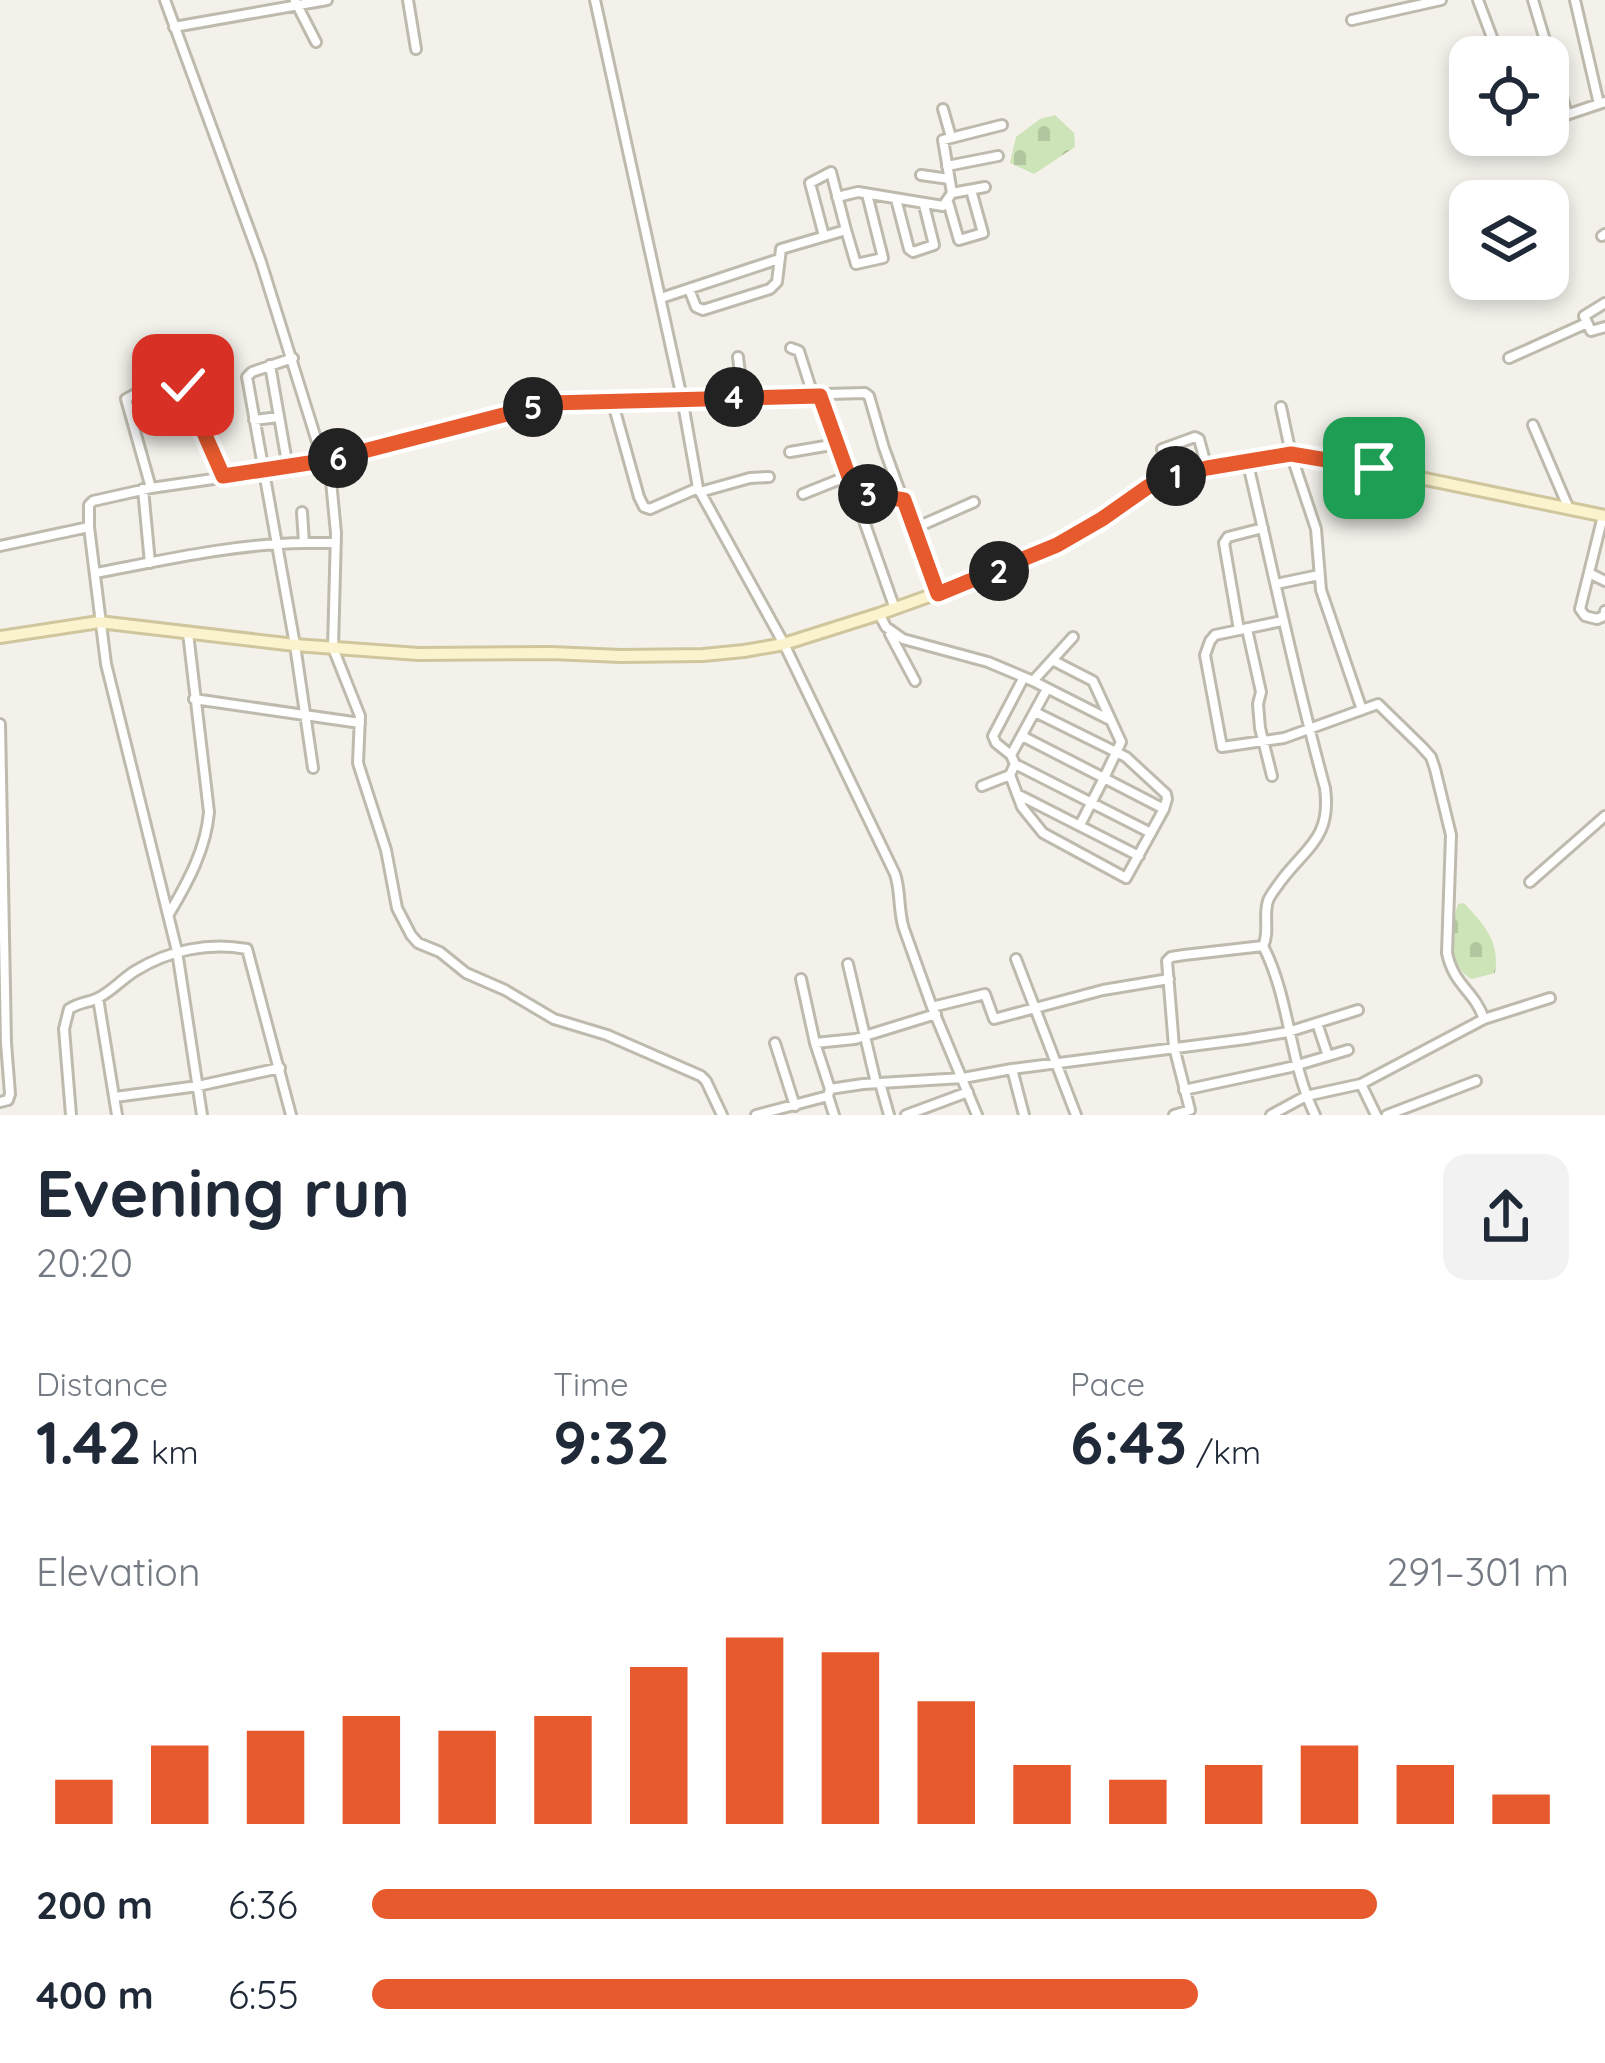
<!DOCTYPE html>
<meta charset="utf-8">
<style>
body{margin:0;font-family:Quicksand,sans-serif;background:#f2f2f3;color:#1f2937;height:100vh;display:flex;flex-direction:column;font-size:45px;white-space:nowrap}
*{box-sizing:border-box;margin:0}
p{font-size:39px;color:#747a83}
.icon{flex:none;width:66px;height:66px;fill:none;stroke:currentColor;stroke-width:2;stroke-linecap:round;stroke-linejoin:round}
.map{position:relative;height:1115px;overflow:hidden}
.drawer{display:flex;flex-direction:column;background:#fff;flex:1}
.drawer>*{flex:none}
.controls{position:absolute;left:1449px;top:36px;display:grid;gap:24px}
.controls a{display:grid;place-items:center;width:120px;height:120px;border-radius:24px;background:#fff;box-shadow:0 6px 18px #0003;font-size:60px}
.pin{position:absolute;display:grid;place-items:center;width:102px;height:102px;color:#fff;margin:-51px;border-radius:24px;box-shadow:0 6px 18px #0006}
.km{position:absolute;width:60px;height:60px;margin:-30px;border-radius:50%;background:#222;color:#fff;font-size:33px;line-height:60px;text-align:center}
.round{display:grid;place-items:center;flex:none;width:126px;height:126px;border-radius:24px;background:#f2f2f3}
.head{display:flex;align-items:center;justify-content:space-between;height:204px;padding:0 36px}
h1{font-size:66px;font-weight:800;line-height:90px}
.stats{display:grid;grid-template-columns:repeat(3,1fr);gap:18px;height:204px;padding:12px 36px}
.stats div{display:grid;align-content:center}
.stats b{font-size:60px;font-weight:800}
.stats small{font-size:33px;font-weight:400}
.stats p{font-size:33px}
.chart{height:336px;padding:24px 36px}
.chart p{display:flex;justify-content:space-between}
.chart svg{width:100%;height:216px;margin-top:12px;stroke:#e75a2e;stroke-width:6}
ul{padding:0 36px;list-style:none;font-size:39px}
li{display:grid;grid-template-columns:192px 144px 1fr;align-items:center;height:90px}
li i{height:30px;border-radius:15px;background:#e75a2e}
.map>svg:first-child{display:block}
</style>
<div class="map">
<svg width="1605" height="1115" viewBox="0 0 1605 1115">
<defs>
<pattern id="cemetery-stones" width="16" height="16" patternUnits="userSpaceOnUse" patternTransform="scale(3)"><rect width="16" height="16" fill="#cce4b7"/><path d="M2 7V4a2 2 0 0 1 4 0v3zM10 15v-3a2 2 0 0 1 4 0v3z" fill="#b1c59e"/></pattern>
</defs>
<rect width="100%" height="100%" fill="#f3f1ea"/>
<path fill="url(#cemetery-stones)" d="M 1055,115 L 1074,133 L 1075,147 L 1034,174 L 1010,163 L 1016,137 L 1040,119 Z
M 1464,903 C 1485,926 1500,941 1495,973 L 1472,979 C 1446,966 1450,928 1458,904 Z"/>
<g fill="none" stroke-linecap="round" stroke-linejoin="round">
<defs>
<path id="street" d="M 165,0 L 261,262 L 323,461
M 408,0 L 416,49
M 595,0 L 682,398 L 698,488 L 784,644 L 895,874 C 901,892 898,911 904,929 L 932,1007 L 977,1115
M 1478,0 L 1493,40
M 1533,0 L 1567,114
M 1575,0 L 1599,104 L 1605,102
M 295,1 L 316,42
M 1352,20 L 1441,0
M 174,27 L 327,0
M 943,109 L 951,137
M 1548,121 L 1599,104
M 947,166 L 998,156
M 921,175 L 949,179
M 952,193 L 985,187
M 837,197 L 858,192 L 943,206 L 952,193 L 943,140 L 1002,125
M 896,199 L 909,249 L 913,252 L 934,245 L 924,205
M 948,202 L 959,240 L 983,233 L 971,190
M 846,230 L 856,264 L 883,258 L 867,194
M 1602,236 L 1605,234
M 689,289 L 696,307 L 703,310 L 770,289 L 777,282 L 781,249 L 846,230 L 831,172 L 810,183 L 824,236
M 661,298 L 779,259
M 1605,303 L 1584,316 L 1591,331 L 1605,327
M 791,348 L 799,351 L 813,395
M 738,357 L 743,397
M 293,358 L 252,372 L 247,377 L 295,645 L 313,768
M 1509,358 L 1587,323
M 270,365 L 288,468
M 820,396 L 895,609
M 612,400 L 639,497 L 644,507 L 650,509 L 698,488
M 1281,407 L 1291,454 L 1316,529 L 1321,590 L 1362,710
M 254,420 L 279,417
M 1533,425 L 1569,509
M 790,452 L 837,444
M 329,460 L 336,533 L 333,648 L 360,716 L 358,763 L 386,850 L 397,908 L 411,935 L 418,943 L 440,952 L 466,973 L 505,990 L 554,1019 L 607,1035 L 701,1076 L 706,1081 L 722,1115
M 1247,460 C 1273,570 1295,679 1325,788 C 1332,840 1304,848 1278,885 C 1276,888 1269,897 1268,901 C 1263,916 1270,932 1263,946 C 1290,998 1289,1062 1315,1115
M 1168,479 L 1162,449 L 1195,437 L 1199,439 L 1207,468
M 151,488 L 126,399 L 135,394 L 175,383 L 181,383 L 185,386 L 223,476
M 143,489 L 150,563
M 853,491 L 903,500
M 700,492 L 750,478 L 769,477
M 803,494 L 848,476
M 1603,516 L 1580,609 L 1585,616 L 1597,619 L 1604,616 L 1605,611
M 915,528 L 974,502
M 305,543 L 336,543
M 0,546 L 89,527
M 96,573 C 164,560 234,544 304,543 L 302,512
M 1589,573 L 1605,581
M 1276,584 L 1319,575
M 879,614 L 886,627 L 903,639 L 988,662 L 1033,681 L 1108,719
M 1282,621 L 1215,635 L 1210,641 L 1205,655 L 1222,747 L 1284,738 L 1378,704 L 1421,746 L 1431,757 L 1435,769 L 1451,835 L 1447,953 C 1454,986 1474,990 1484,1019
M 1247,629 L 1261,692 L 1258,704 L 1260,728 L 1272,776
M 1239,630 L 1224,543 L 1228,537 L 1263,528
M 890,634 L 915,681
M 1033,681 L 1073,637
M 1047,689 L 1011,755 L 1015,764 L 1010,775 L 1022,807 L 1043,833 L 1126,878 L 1164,809 L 1104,778 L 1121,742 L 1093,681 L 1052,660
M 194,699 L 360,723
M 1035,712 L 1126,757 L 1166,794 L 1167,799 L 1164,809
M 0,724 L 6,1043 L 10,1094 L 8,1100 L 0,1102
M 1022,736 L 1104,778 L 1080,825
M 1011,755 L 996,743 L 993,736 L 1024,677
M 1015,764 L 1151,833
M 982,786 L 1010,775
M 1017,794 L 1139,856
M 1530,882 L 1605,816
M 169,914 C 188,882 206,849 209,812 L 188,633
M 1016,959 L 1076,1115
M 848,964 L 876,1083
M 801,979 L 815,1043 L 830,1089
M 98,998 L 117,1115
M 932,1007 L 985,994 L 994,1019 L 1103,990 L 1169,979
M 1317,1023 L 1328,1056
M 775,1043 L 795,1106
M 815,1043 L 855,1039 L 936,1014
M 1012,1069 L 1024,1115
M 880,1083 L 889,1115
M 1361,1084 L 1376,1115
M 1184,1090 L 1291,1067 L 1348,1050
M 828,1096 L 834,1115
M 115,1097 L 198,1086 L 280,1068
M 71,1115 L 64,1029 L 69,1009 C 78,1003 86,1003 96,999 C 110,993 122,979 135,971 C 169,950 209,942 247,949 L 291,1115
M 202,1115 L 177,951 L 106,664 L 89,527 L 89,505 L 93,501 L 151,488 L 303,466 L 542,404 L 612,400 L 865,393 L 869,396 L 884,448 L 937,593
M 756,1115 L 828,1096 L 830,1089 L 863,1084 L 963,1078 L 1012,1069 L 1246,1039 L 1288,1032 L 1358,1010
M 906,1115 L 968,1092
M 1174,1115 L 1190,1110 L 1174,1047 L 1167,961 L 1171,957 L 1184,955 L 1263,946
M 1271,1115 L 1306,1096 L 1361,1084 L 1484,1019 L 1550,998
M 1387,1115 L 1476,1081"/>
<path id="secondary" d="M 0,637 L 99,622 L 295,645 L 418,654 L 551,653 L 621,656 L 703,655 L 744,651 L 784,644 L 879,614 L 1010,567 L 1076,536 L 1138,492 L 1168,479 L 1207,468 L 1277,455 L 1318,457 L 1605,516"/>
</defs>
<use href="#street" stroke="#bebaad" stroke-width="14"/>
<use href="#secondary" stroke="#cfc69e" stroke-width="16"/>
<use href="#street" stroke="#fff" stroke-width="8"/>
<use href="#secondary" stroke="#faf3ce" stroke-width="10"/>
</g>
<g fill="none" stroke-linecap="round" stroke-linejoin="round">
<defs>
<path id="route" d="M 183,385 L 223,476 L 329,460 L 550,403 L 820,396 L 854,491 L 904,500 L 938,594 L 1057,545 L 1102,519 L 1149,486 L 1168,479 L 1207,468 L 1291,454 L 1374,468"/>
</defs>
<use href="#route" stroke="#fff" stroke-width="24"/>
<use href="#route" stroke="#e75a2e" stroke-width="15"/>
</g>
</svg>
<div class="controls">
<a><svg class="icon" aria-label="locate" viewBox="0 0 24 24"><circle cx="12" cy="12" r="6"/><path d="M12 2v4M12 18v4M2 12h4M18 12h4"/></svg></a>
<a><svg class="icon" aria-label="layers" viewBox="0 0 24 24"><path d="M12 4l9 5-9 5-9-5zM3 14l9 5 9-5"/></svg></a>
</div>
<div class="pin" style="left:1374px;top:468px;background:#1e9e55"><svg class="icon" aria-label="arrive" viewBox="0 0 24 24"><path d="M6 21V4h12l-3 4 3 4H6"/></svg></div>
<div class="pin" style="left:183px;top:385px;background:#d93025"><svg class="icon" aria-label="check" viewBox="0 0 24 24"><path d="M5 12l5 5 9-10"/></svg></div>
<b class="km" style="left:1176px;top:476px">1</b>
<b class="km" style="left:999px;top:571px">2</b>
<b class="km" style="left:868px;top:494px">3</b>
<b class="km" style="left:734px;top:397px">4</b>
<b class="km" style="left:533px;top:407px">5</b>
<b class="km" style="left:338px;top:458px">6</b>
</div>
<section class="drawer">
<div class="head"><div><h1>Evening run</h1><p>20:20</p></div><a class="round"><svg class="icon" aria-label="share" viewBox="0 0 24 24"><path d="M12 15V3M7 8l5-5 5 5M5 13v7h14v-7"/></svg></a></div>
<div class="stats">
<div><p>Distance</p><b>1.42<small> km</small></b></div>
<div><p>Time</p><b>9:32</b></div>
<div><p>Pace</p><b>6:43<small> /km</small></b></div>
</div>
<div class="chart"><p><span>Elevation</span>291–301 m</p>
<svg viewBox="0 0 160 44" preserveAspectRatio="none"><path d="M5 44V35M15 44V28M25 44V25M35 44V22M45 44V25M55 44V22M65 44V12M75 44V6M85 44V9M95 44V19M105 44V32M115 44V35M125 44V32M135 44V28M145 44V32M155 44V38"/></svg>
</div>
<ul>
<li><b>200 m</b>6:36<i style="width:84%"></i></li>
<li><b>400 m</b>6:55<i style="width:69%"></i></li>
</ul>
</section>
